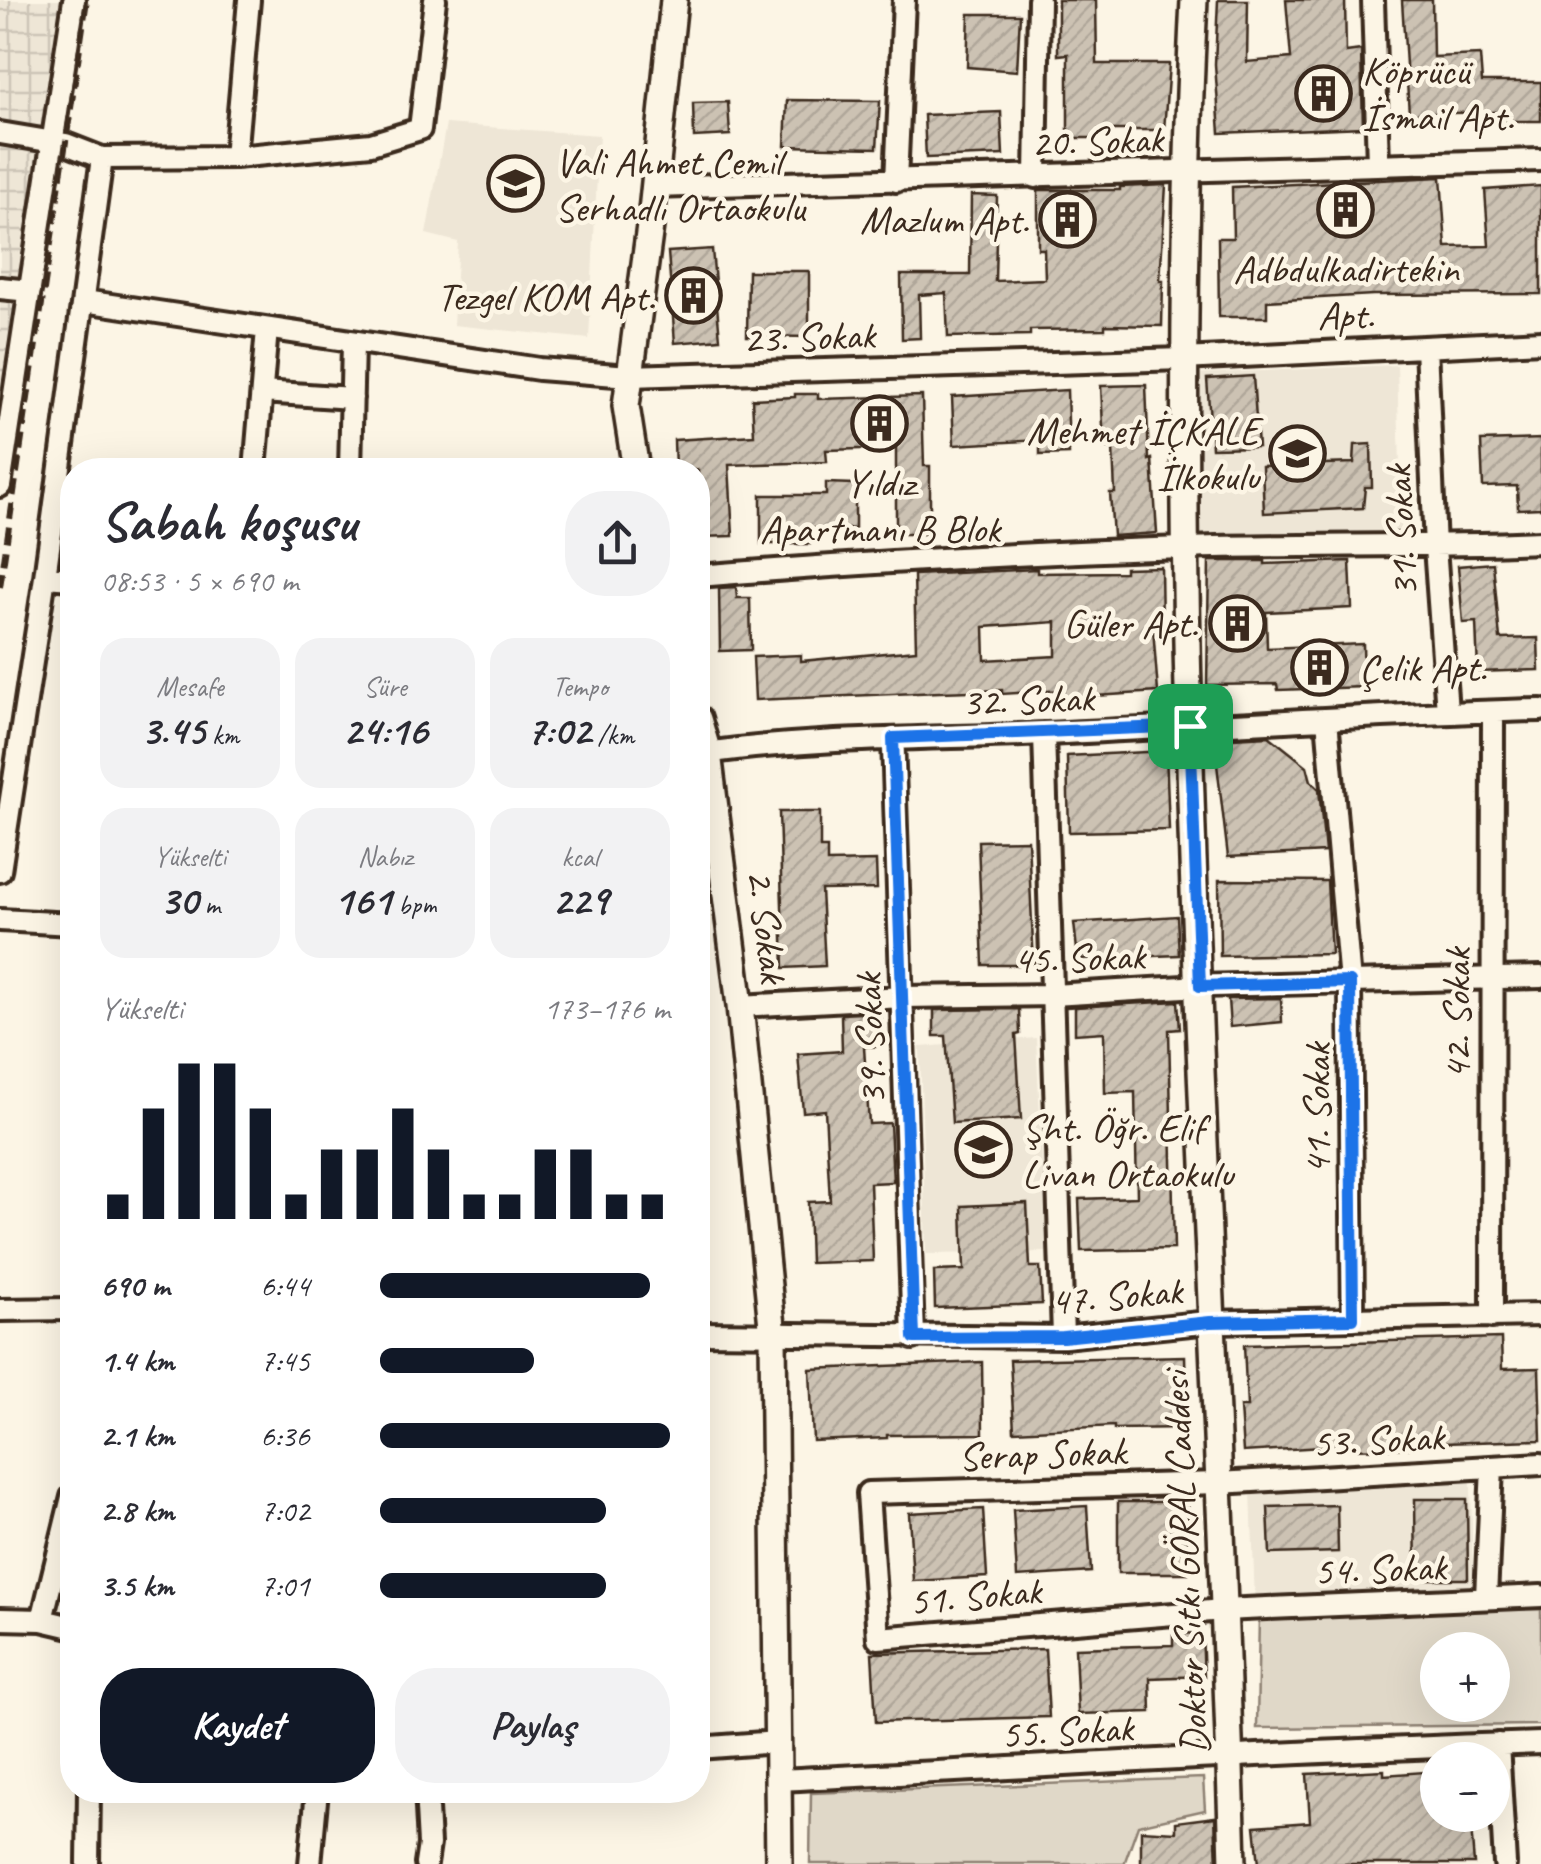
<!DOCTYPE html>
<html lang="tr">
<meta charset="utf-8">
<style>
body{margin:0;font-family:Caveat,sans-serif;background:#f2f2f3;color:#2b2b33;height:100vh;display:flex;flex-direction:column;font-size:38px;white-space:nowrap}
*{box-sizing:border-box;margin:0}
p{font-size:32px;color:#7c7c81}
.icon{flex:none;width:55px;height:55px;fill:none;stroke:currentColor;stroke-width:2;stroke-linecap:round;stroke-linejoin:round}
.map{position:relative;flex:1;overflow:hidden}
.side{position:absolute;left:60px;top:458px;width:650px;height:1345px;display:flex;flex-direction:column;background:#fff;border-radius:40px;box-shadow:0 10px 40px #0002}
.side>*{flex:none}
.controls{position:absolute;left:1420px;top:1632px;display:grid;gap:20px}
.controls a{display:grid;place-items:center;width:90px;height:90px;border-radius:50%;background:#fff;box-shadow:0 10px 40px #0002;font-size:50px}
.pin{position:absolute;display:grid;place-items:center;width:85px;height:85px;color:#fff;margin:-42px;border-radius:20px;box-shadow:0 5px 15px #0006}
.round{display:grid;place-items:center;flex:none;width:105px;height:105px;border-radius:40px;background:#f2f2f3}
.headline{display:flex;align-items:center;justify-content:space-between;height:170px;padding:0 40px}
h1{font-size:55px;font-weight:800;line-height:75px}
.stats{display:grid;grid-template-columns:repeat(3,1fr);gap:15px;height:170px;padding:10px 40px}
.stats div{display:grid;align-content:center;border-radius:25px;background:#f2f2f3;text-align:center}
.stats b{font-size:42px;font-weight:800}
.stats small{font-size:28px;font-weight:400}
.stats p{font-size:28px}
.chart{height:280px;padding:20px 40px}
.chart p{display:flex;justify-content:space-between}
.chart svg{width:100%;height:180px;margin-top:10px;stroke:#111827;stroke-width:6}
.cta{display:flex;gap:20px;margin-top:auto;padding:20px 40px}
.cta a{flex:1;height:115px;border-radius:40px;background:#111827;color:#fff;font-size:40px;font-weight:800;line-height:115px;text-align:center}
.cta a+a{background:#f2f2f3;color:#2b2b33}
ul{padding:0 40px;list-style:none;font-size:32px}
li{display:grid;grid-template-columns:160px 120px 1fr;align-items:center;height:75px}
li i{height:25px;border-radius:12px;background:#111827}
.map>svg:first-child{display:block}
</style>
<div class="map">
<svg width="1541" height="1864" viewBox="0 0 1541 1864">
<defs>
<pattern id="industrial-grid" width="8" height="8" patternUnits="userSpaceOnUse" patternTransform="scale(2.5)"><rect width="8" height="8" fill="#eee6d6"/><path d="M0 4h8M4 0v8" fill="none" stroke="#cdc5b7"/></pattern>
<pattern id="building-hatch" width="6" height="6" patternUnits="userSpaceOnUse" patternTransform="scale(2.5)"><rect width="6" height="6" fill="#ccc2b3"/><path d="M-1 1l2-2M0 6l6-6M5 7l2-2" fill="none" stroke="#b0a79a"/></pattern>
</defs>
<rect width="100%" height="100%" fill="#fcf5e5"/>
<filter id="ink" filterUnits="userSpaceOnUse"><feTurbulence type="fractalNoise" baseFrequency=".01" numOctaves="2"/><feDisplacementMap in="SourceGraphic" scale="20" xChannelSelector="R" yChannelSelector="G"/><feConvolveMatrix kernelMatrix="1 2 1 2 8 2 1 2 1" color-interpolation-filters="sRGB"/></filter>
<g filter="url(#ink)">
<path fill="#eee6d6" d="M 446,124 L 599,135 L 589,339 L 453,325 L 458,242 L 426,234 Z
M 1397,365 L 1402,533 L 1198,540 L 1193,374 Z
M 1036,1038 L 1047,1252 L 926,1254 L 920,1047 Z
M 1471,1482 L 1473,1590 L 1255,1604 L 1251,1490 Z"/>
<path fill="url(#industrial-grid)" d="M 0,0 L 66,0 L 21,273 L 0,426 Z"/>
<path fill="#e0d8c8" stroke="#8e8173" stroke-width="2.5" fill-rule="evenodd" d="M 1541,1609 L 1541,1725 L 1257,1728 L 1259,1615 ZM 1438,1650 L 1492,1650 L 1492,1705 L 1438,1705 Z
M 1203,1778 L 1205,1810 L 1138,1825 L 1124,1864 L 810,1864 L 811,1793 Z"/>
<path fill="url(#building-hatch)" stroke="#3b2a1e" stroke-width="2.5" fill-rule="evenodd" d="M 1058,0 L 1096,0 L 1097,64 L 1169,64 L 1164,130 L 1098,130 L 1098,138 L 1068,138 L 1068,54 L 1058,55 Z
M 1218,0 L 1248,0 L 1247,62 L 1291,58 L 1286,0 L 1345,0 L 1346,52 L 1361,50 L 1363,127 L 1220,133 L 1215,64 Z
M 1402,0 L 1432,0 L 1433,57 L 1480,55 L 1482,82 L 1541,82 L 1541,121 L 1495,121 L 1495,112 L 1409,114 Z
M 969,14 L 1020,14 L 1017,71 L 967,67 Z
M 787,100 L 880,101 L 877,148 L 785,146 Z
M 728,102 L 730,135 L 694,137 L 693,103 Z
M 1001,112 L 1003,155 L 926,158 L 924,115 Z
M 1441,177 L 1446,247 L 1489,246 L 1485,190 L 1541,186 L 1541,294 L 1373,295 L 1267,301 L 1267,317 L 1219,317 L 1218,238 L 1233,238 L 1232,187 Z
M 1166,185 L 1160,281 L 1163,281 L 1162,326 L 1105,325 L 1105,329 L 1030,330 L 1030,335 L 948,337 L 946,293 L 919,295 L 920,338 L 902,339 L 901,275 L 970,275 L 971,195 L 997,196 L 995,281 L 1045,279 L 1044,249 L 1038,249 L 1038,190 L 1120,190 L 1120,187 Z
M 712,249 L 720,339 L 675,343 L 668,252 Z
M 748,271 L 809,271 L 809,337 L 747,336 Z
M 1253,376 L 1258,447 L 1212,448 L 1207,379 Z
M 1146,385 L 1149,460 L 1152,459 L 1157,533 L 1113,536 L 1110,493 L 1115,493 L 1113,448 L 1104,448 L 1101,386 Z
M 1067,390 L 1069,454 L 1040,455 L 1040,440 L 954,445 L 952,397 Z
M 795,394 L 818,394 L 818,399 L 922,396 L 924,466 L 930,466 L 930,534 L 896,534 L 896,448 L 826,450 L 827,462 L 729,465 L 733,536 L 698,537 L 698,470 L 675,470 L 674,440 L 754,435 L 752,399 L 795,397 Z
M 1541,439 L 1541,508 L 1518,509 L 1517,486 L 1483,487 L 1481,441 Z
M 1371,444 L 1372,487 L 1365,487 L 1363,508 L 1264,513 L 1262,466 L 1354,463 L 1355,445 Z
M 826,483 L 855,484 L 855,529 L 810,528 L 810,544 L 761,544 L 761,495 L 826,495 Z
M 1209,561 L 1265,561 L 1265,564 L 1350,561 L 1352,608 L 1266,612 L 1267,648 L 1363,644 L 1364,687 L 1278,690 L 1277,684 L 1207,685 Z
M 1493,563 L 1500,639 L 1538,638 L 1539,670 L 1478,672 L 1476,622 L 1463,623 L 1458,566 Z
M 1161,567 L 1162,628 L 1153,628 L 1158,692 L 1063,698 L 1063,690 L 1002,694 L 1002,690 L 940,692 L 755,700 L 753,657 L 801,655 L 801,661 L 916,650 L 914,575 L 1037,569 L 1037,573 L 1125,572 L 1125,568 ZM 1056,622 L 1056,656 L 985,660 L 984,627 Z
M 736,587 L 737,598 L 750,598 L 751,650 L 720,651 L 719,588 Z
M 1269,736 L 1307,766 L 1311,781 L 1319,789 L 1325,852 L 1228,857 L 1214,739 Z
M 1166,751 L 1169,830 L 1069,832 L 1067,756 Z
M 779,812 L 820,812 L 820,848 L 827,848 L 827,862 L 876,861 L 877,889 L 821,890 L 825,966 L 784,968 Z
M 1028,840 L 1034,965 L 983,965 L 978,841 Z
M 1219,880 L 1327,881 L 1331,954 L 1220,956 Z
M 1177,916 L 1179,955 L 1078,959 L 1074,923 Z
M 1281,998 L 1282,1022 L 1230,1027 L 1228,999 Z
M 1178,1001 L 1180,1029 L 1169,1030 L 1174,1249 L 1081,1251 L 1079,1199 L 1137,1197 L 1135,1092 L 1105,1093 L 1104,1032 L 1075,1034 L 1075,1007 Z
M 1019,1009 L 1020,1034 L 1016,1035 L 1021,1119 L 952,1123 L 946,1036 L 934,1036 L 934,1010 Z
M 881,1012 L 882,1046 L 864,1047 L 869,1124 L 890,1123 L 893,1182 L 870,1183 L 873,1261 L 810,1263 L 808,1202 L 830,1201 L 825,1110 L 803,1112 L 798,1054 L 842,1051 L 841,1014 Z
M 1027,1203 L 1030,1267 L 1040,1267 L 1042,1304 L 935,1308 L 934,1271 L 964,1270 L 962,1206 Z
M 1501,1338 L 1502,1369 L 1539,1368 L 1541,1440 L 1412,1444 L 1413,1448 L 1337,1449 L 1337,1446 L 1243,1452 L 1240,1407 L 1247,1407 L 1244,1345 Z
M 1185,1356 L 1187,1428 L 1114,1429 L 1114,1426 L 1014,1431 L 1010,1360 Z
M 982,1362 L 983,1434 L 887,1435 L 887,1438 L 813,1441 L 810,1369 Z
M 1415,1499 L 1467,1499 L 1468,1579 L 1416,1579 Z
M 1118,1502 L 1188,1502 L 1188,1573 L 1118,1573 Z
M 1337,1505 L 1338,1552 L 1270,1554 L 1268,1507 Z
M 1087,1506 L 1091,1572 L 1017,1577 L 1013,1510 Z
M 983,1509 L 987,1577 L 913,1581 L 909,1513 Z
M 1202,1633 L 1204,1676 L 1150,1678 L 1151,1712 L 1078,1714 L 1075,1648 L 1173,1645 L 1173,1634 Z
M 1045,1649 L 1049,1717 L 876,1722 L 872,1653 Z
M 1384,1770 L 1384,1775 L 1438,1771 L 1438,1815 L 1470,1815 L 1474,1864 L 1259,1864 L 1255,1826 L 1310,1822 L 1307,1774 Z
M 1215,1817 L 1217,1864 L 1141,1864 L 1141,1830 L 1176,1832 L 1176,1822 Z"/>
<g fill="none" stroke-linecap="round" stroke-linejoin="round">
<defs>
<path id="minor" d="M 1373,0 L 1378,164
M 0,133 L 66,144 L 102,158 L 235,157 L 371,144 L 420,129 L 435,0
M 235,157 L 249,0
M 1036,177 L 1039,0
M 896,181 L 904,0
M 654,187 L 1541,160
M 0,288 L 30,291
M 84,301 L 539,369 L 629,376 L 1183,359 L 1541,341
M 1426,347 L 1435,547 L 1447,711
M 262,392 L 352,398
M 255,470 L 267,329
M 350,470 L 353,343
M 0,486 L 74,0
M 698,576 C 859,563 1021,553 1184,548 C 1303,544 1422,547 1541,542
M 45,577 L 72,579
M 1327,719 L 1350,982 L 1353,1319
M 1044,734 L 1063,1337
M 893,739 L 913,1338
M 698,754 C 812,737 931,739 1047,734 C 1212,726 1376,714 1541,710
M 0,871 L 45,577 L 102,158
M 0,920 L 72,924
M 740,1006 L 903,997 L 1053,995 L 1200,986 L 1541,977
M 0,1310 L 72,1309
M 1492,1317 L 1493,712
M 698,1333 L 1063,1337 L 1210,1322 L 1541,1315
M 1541,1464 L 1219,1483 L 868,1493 L 878,1638 L 1223,1610 L 1541,1596
M 1486,1597 L 1492,1467
M 0,1619 L 42,1620 L 72,1627
M 42,1620 L 72,1497
M 1498,1744 L 1505,1864
M 698,1748 L 777,1742
M 777,1780 C 1032,1768 1286,1751 1541,1743
M 88,1864 L 89,1790
M 310,1864 L 317,1790
M 426,1864 L 429,1844 L 426,1790"/>
<path id="tertiary" d="M 1194,0 C 1163,621 1216,1243 1233,1864
M 636,470 L 626,406 L 652,211 L 674,0
M 698,719 L 708,753 L 740,1006 L 773,1336 L 779,1864"/>
</defs>
<use href="#minor" stroke="#3b2a1e" stroke-width="28"/>
<use href="#tertiary" stroke="#3b2a1e" stroke-width="32"/>
<use href="#minor" stroke="#fcf5e5" stroke-width="20"/>
<use href="#tertiary" stroke="#fcf5e5" stroke-width="25"/>
<path stroke="#3b2a1e" stroke-width="6" stroke-dasharray="15 8" stroke-linecap="butt" d="M 0,587 L 87,0"/>
</g>
</g>
<g fill="none" stroke-linecap="round" stroke-linejoin="round" filter="url(#ink)">
<defs>
<path id="route" d="M 1190,726 L 1200,986 L 1350,982 L 1353,1319 L 1210,1322 L 1063,1337 L 914,1338 L 893,738 Z"/>
</defs>
<use href="#route" stroke="#fff" stroke-width="20"/>
<use href="#route" stroke="#1a73e8" stroke-width="12"/>
</g>
<defs>
<symbol id="building-ring" viewBox="-11 -11 22 22"><circle r="9.5" fill="#fcf5e5" stroke="#3b2a1e" stroke-width="1.5"/><path d="M-4-6H4V6H1V3H-1V6H-4ZM-2.5-4.3h1.7v1.8h-1.7ZM.8-4.3h1.7v1.8H.8ZM-2.5-1h1.7V.8h-1.7ZM.8-1h1.7V.8H.8Z" fill="#3b2a1e"/></symbol>
<symbol id="school-ring" viewBox="-11 -11 22 22"><circle r="9.5" fill="#fcf5e5" stroke="#3b2a1e" stroke-width="1.5"/><path d="M0-5L7-2L0 1L-7-2ZM-4 1L0 2.5L4 1V4Q0 6-4 4Z" fill="#3b2a1e"/></symbol>
</defs>
<g fill-rule="evenodd">
<use href="#building-ring" x="1292" y="62" width="63" height="63"/>
<use href="#school-ring" x="484" y="152" width="63" height="63"/>
<use href="#building-ring" x="1314" y="178" width="63" height="63"/>
<use href="#building-ring" x="1036" y="188" width="63" height="63"/>
<use href="#building-ring" x="662" y="264" width="63" height="63"/>
<use href="#building-ring" x="848" y="392" width="63" height="63"/>
<use href="#school-ring" x="1266" y="422" width="63" height="63"/>
<use href="#building-ring" x="1206" y="592" width="63" height="63"/>
<use href="#building-ring" x="1288" y="636" width="63" height="63"/>
<use href="#school-ring" x="952" y="1118" width="63" height="63"/>
</g>
<g text-anchor="middle" stroke-width="9" stroke-linejoin="round" paint-order="stroke">
<g font-size="40" fill="#3b2a1e" stroke="#fcf5e5" text-anchor="start">
<text x="1362" y="84">Köprücü<tspan x="1362" dy="46">İsmail Apt.</tspan></text>
<text x="555" y="175">Vali Ahmet Cemil<tspan x="555" dy="46">Serhadlı Ortaokulu</tspan></text>
<text x="1029" y="233" text-anchor="end">Mazlum Apt.</text>
<text x="1346" y="282" text-anchor="middle">Adbdulkadirtekin<tspan x="1346" dy="46">Apt.</tspan></text>
<text x="655" y="310" text-anchor="end">Tezgel KOM Apt.</text>
<text x="1259" y="444" text-anchor="end">Mehmet İÇKALE<tspan x="1259" dy="46">İlkokulu</tspan></text>
<text x="880" y="496" text-anchor="middle">Yıldız<tspan x="880" dy="46">Apartmanı B Blok</tspan></text>
<text x="1198" y="637" text-anchor="end">Güler Apt.</text>
<text x="1359" y="681">Çelik Apt.</text>
<text x="1022" y="1141">Şht. Öğr. Elif<tspan x="1022" dy="46">Livan Ortaokulu</tspan></text>
</g>
<g font-size="40" fill="#3b2a1e" stroke="#fcf5e5">
<text transform="translate(1097 140) rotate(-2)" y="14">20. Sokak</text>
<text transform="translate(809 336) rotate(-2)" y="14">23. Sokak</text>
<text transform="translate(1400 531) rotate(-93)" y="14">31. Sokak</text>
<text transform="translate(1028 699) rotate(-2)" y="14">32. Sokak</text>
<text transform="translate(768 926) rotate(83)" y="14">2. Sokak</text>
<text transform="translate(1079 957) rotate(-2)" y="14">45. Sokak</text>
<text transform="translate(1456 1014) rotate(-90)" y="14">42. Sokak</text>
<text transform="translate(869 1039) rotate(-92)" y="14">39. Sokak</text>
<text transform="translate(1316 1109) rotate(-90)" y="14">41. Sokak</text>
<text transform="translate(1116 1295) rotate(-5)" y="14">47. Sokak</text>
<text transform="translate(1378 1439) rotate(-3)" y="14">53. Sokak</text>
<text transform="translate(1042 1453) rotate(-2)" y="14">Serap Sokak</text>
<text transform="translate(1184 1563) rotate(-93)" y="14">Doktor Sıtkı GÖRAL Caddesi</text>
<text transform="translate(1380 1568) rotate(-2)" y="14">54. Sokak</text>
<text transform="translate(975 1595) rotate(-5)" y="14">51. Sokak</text>
<text transform="translate(1067 1730) rotate(-3)" y="14">55. Sokak</text>
</g>
</g>
</svg>
<div class="controls">
<a>+</a>
<a>−</a>
</div>
<div class="pin" style="left:1190px;top:726px;background:#1e9e55"><svg class="icon" aria-label="arrive" viewBox="0 0 24 24"><path d="M6 21V4h12l-3 4 3 4H6"/></svg></div>
<section class="side">
<div class="headline"><div><h1>Sabah koşusu</h1><p>08:53 · 5 × 690 m</p></div><a class="round"><svg class="icon" aria-label="share" viewBox="0 0 24 24"><path d="M12 15V3M7 8l5-5 5 5M5 13v7h14v-7"/></svg></a></div>
<div class="stats">
<div><p>Mesafe</p><b>3.45<small> km</small></b></div>
<div><p>Süre</p><b>24:16</b></div>
<div><p>Tempo</p><b>7:02<small> /km</small></b></div>
</div>
<div class="stats">
<div><p>Yükselti</p><b>30<small> m</small></b></div>
<div><p>Nabız</p><b>161<small> bpm</small></b></div>
<div><p>kcal</p><b>229</b></div>
</div>
<div class="chart"><p><span>Yükselti</span>173–176 m</p>
<svg viewBox="0 0 160 44" preserveAspectRatio="none"><path d="M5 44V38M15 44V17M25 44V6M35 44V6M45 44V17M55 44V38M65 44V27M75 44V27M85 44V17M95 44V27M105 44V38M115 44V38M125 44V27M135 44V27M145 44V38M155 44V38"/></svg>
</div>
<ul>
<li><b>690 m</b>6:44<i style="width:93%"></i></li>
<li><b>1.4 km</b>7:45<i style="width:53%"></i></li>
<li><b>2.1 km</b>6:36<i style="width:100%"></i></li>
<li><b>2.8 km</b>7:02<i style="width:78%"></i></li>
<li><b>3.5 km</b>7:01<i style="width:78%"></i></li>
</ul>
<div class="cta"><a>Kaydet</a><a>Paylaş</a></div>
</section>
</div>
